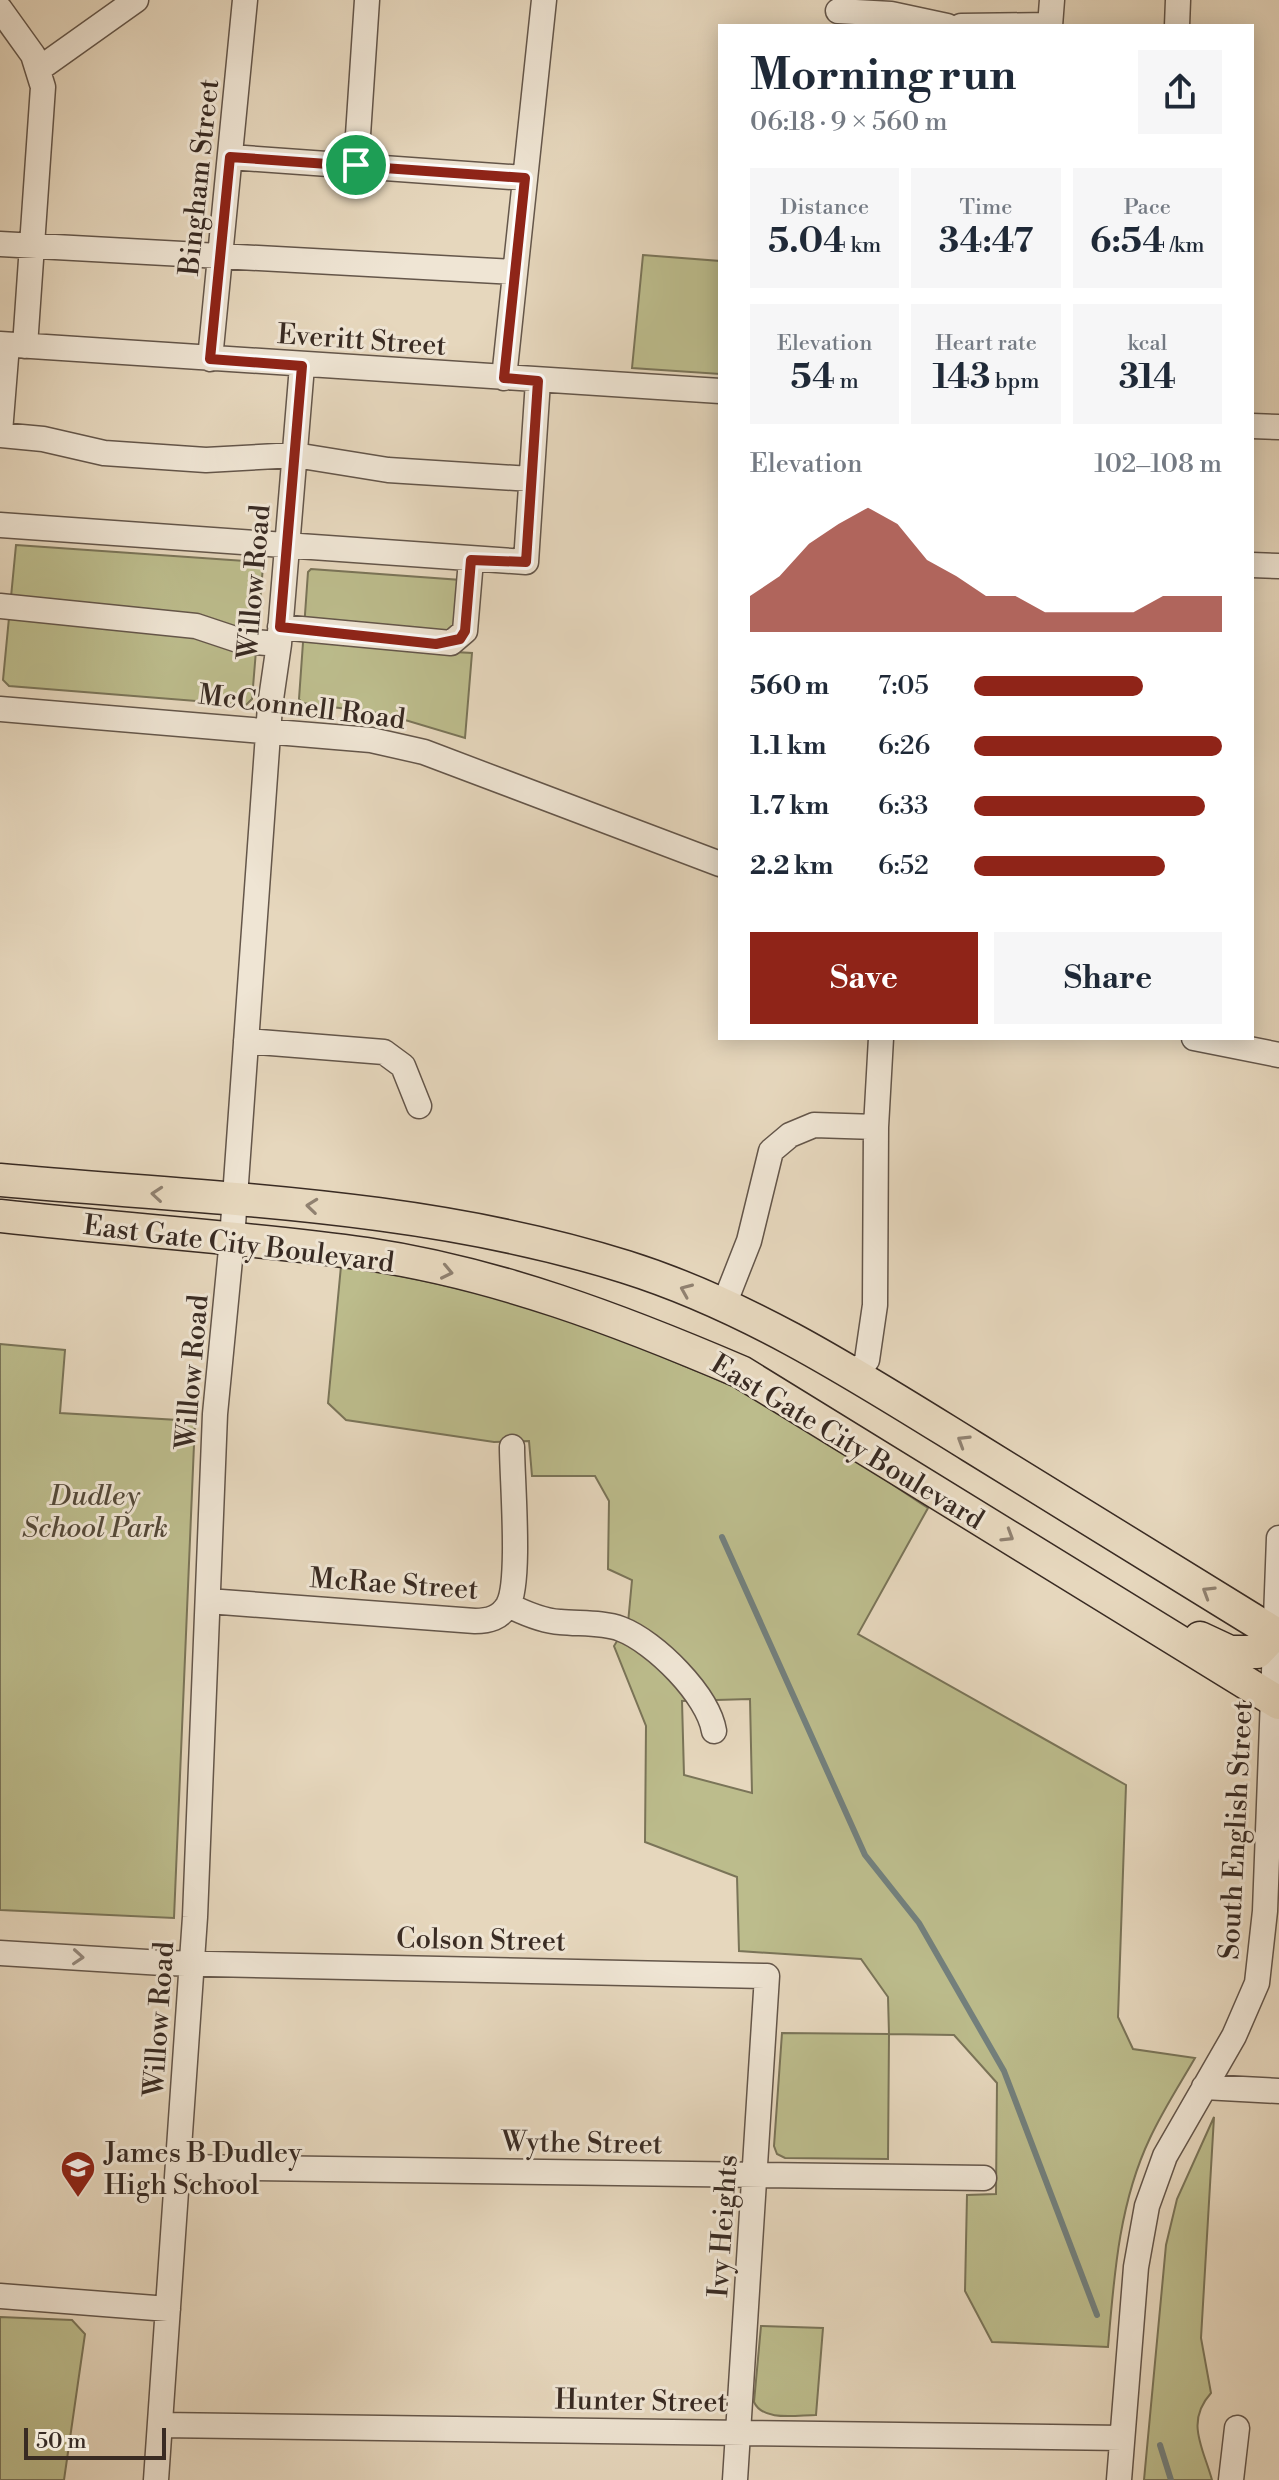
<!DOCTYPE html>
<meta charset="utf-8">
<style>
body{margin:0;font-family:"Libre Bodoni",serif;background:#f6f6f7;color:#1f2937;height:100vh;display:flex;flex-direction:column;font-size:30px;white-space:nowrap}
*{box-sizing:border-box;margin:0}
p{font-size:26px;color:#747a83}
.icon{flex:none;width:44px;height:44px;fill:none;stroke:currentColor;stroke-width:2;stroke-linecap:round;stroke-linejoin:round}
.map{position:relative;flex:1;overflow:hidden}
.panel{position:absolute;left:718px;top:24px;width:536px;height:1016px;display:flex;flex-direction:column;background:#fff;border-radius:0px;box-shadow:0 4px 20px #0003}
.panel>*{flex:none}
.scale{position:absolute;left:24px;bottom:20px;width:142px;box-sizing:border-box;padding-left:8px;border:4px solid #392b23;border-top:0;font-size:22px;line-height:28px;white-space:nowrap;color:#392b23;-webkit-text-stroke:6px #efe5d4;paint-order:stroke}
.pin{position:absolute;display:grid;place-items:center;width:68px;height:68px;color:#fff;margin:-34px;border:4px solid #fff;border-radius:50%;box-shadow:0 2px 8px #0007}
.round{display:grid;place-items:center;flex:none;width:84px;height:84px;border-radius:0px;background:#f6f6f7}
.summary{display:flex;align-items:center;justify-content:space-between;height:136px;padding:0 32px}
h1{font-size:44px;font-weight:700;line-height:60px}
.figures{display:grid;grid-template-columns:repeat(3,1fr);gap:12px;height:136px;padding:8px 32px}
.figures div{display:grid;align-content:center;border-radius:0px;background:#f6f6f7;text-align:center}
.figures b{font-size:34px;font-weight:700}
.figures small{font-size:22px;font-weight:400}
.figures p{font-size:22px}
.chart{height:224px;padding:16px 32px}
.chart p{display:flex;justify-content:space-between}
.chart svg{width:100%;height:144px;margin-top:8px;fill:#8f2418;opacity:.7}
.button{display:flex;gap:16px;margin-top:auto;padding:16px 32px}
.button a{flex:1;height:92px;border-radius:0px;background:#8f2418;color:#fff;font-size:32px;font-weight:700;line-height:92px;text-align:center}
.button a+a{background:#f6f6f7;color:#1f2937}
ul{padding:0 32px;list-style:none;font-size:26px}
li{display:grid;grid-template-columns:128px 96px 1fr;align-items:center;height:60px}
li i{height:20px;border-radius:10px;background:#8f2418}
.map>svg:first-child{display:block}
</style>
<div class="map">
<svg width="1279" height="2480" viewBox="0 0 1279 2480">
<rect width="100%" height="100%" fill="#e6d7bd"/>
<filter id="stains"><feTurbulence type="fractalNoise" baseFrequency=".0025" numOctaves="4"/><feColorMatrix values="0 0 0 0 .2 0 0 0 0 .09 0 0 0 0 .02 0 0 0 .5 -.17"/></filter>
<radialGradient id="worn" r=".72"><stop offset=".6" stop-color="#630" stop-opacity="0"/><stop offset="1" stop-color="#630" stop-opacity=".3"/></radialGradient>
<path fill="#bcbc8c" stroke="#7a7458" stroke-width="2" fill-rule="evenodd" d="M 643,255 L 720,261 L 720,374 L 632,368 Z
M 16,545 L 261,562 L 263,566 L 252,699 L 246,705 L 9,686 L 3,680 Z
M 311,569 L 461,580 L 455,652 L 472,653 L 465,738 L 385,714 L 302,703 L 299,699 L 308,572 Z
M 341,1266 C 459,1283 572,1316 680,1364 C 703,1374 726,1382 747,1394 C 810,1428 869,1469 928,1508 L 858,1634 L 1126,1785 L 1118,2017 L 1133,2049 L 1195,2058 C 1180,2084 1163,2110 1150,2138 C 1119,2203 1114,2276 1108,2347 L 992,2342 L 965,2291 L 967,2195 L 996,2194 L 997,2083 L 954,2035 L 889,2034 L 888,2159 L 785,2158 L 777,2154 L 774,2146 L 782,2033 L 889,2034 L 888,1997 L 861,1959 L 739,1951 L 737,1877 L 645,1842 L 646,1726 L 614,1646 L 628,1623 L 632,1580 L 608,1569 L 609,1501 L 595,1476 L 532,1476 L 529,1441 L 494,1442 L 346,1420 L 328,1403 ZM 750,1699 L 752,1793 L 684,1775 L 682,1701 Z
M 0,1344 L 65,1350 L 60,1413 L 195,1421 L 174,1918 L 0,1910 Z
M 1214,2117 L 1201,2338 L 1211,2393 C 1185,2422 1203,2447 1212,2480 L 1144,2480 L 1166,2245 L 1177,2199 Z
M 0,2317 L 72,2320 L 85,2334 L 64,2480 L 0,2480 Z
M 761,2326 L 823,2328 L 816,2415 C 797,2415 763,2422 754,2402 Z"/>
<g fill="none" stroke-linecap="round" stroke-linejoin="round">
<path stroke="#73807d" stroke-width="6" d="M 722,1537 L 865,1855 L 919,1923 L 1004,2071 L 1097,2315
M 1160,2445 L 1171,2480"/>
<defs>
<path id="minor" d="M 0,9 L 33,55 L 43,87 L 25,346
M 838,11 L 891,14 L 947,26
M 961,26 L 1050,25
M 1050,26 L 1052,0
M 1177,26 L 1178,0
M 39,69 L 136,0
M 230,157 L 525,178
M 356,165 L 367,0
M 0,244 L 514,272
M 0,344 L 720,391
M 210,359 L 245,0
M 504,378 L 544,0
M 1252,426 L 1279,427
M 0,432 L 7,345
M 0,435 L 43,439 L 104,453 L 206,460 L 295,455 L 388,470 L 531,479
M 0,525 L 526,562 L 538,381
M 1252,565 L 1279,566
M 0,606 L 196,626 L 241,641 L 279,644
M 280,627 L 451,643 L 465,631 L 471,560
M 0,709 L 371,740 L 424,752 L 720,864
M 1194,1038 L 1279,1055
M 246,1041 L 384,1052 L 403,1066 L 419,1106
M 723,1307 L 749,1241 L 771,1151 L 790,1135 L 814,1125 L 876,1127
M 855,1375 L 867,1360 L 875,1305 L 876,1127 L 881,1038
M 208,1601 L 475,1621 C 489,1621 500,1618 508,1605 C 521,1582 512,1479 512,1447
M 508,1605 C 524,1613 542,1621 560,1622 C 580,1624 603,1622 621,1629 C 655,1642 708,1695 714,1731
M 0,1953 L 163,1963 L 767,1976 L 735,2480
M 1204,2087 L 1279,2091
M 179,2167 L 984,2178
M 0,2296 L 168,2309
M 160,2425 L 1122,2438
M 156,2480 L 195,1917 L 215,1414 L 232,1239 L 270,706 L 279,644 L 302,366
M 1119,2480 L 1136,2267 L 1147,2206 L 1165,2156 L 1234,2036 L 1257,1983 L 1265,1911 L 1279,1538
M 1231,2480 L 1237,2428"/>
<path id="major" d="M 0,1180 C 210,1199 423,1203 626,1267 C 750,1306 861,1378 971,1446 C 1074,1509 1177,1572 1279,1636
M 0,1216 C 122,1230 245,1237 367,1254 C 496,1273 622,1321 741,1372 L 1279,1703
M 1200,1638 L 1230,1652 L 1257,1652 L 1275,1633"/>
</defs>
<use href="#minor" stroke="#64564a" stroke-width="27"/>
<use href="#major" stroke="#392b23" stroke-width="35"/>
<use href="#minor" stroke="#efe5d4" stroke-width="24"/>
<use href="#major" stroke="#e6d7bd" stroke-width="32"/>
</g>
<defs><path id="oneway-chevron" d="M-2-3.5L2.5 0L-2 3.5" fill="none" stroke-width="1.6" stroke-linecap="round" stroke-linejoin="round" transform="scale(2)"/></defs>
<g stroke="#908170">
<use href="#oneway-chevron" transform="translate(157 1194) rotate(-175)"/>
<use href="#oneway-chevron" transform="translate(312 1206) rotate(-174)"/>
<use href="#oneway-chevron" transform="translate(447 1272) rotate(12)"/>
<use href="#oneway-chevron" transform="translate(686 1290) rotate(-157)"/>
<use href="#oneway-chevron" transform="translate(963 1441) rotate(-148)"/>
<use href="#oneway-chevron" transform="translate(1008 1536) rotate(32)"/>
<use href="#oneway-chevron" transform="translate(1208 1592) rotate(-148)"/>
</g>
<use stroke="#94887c" href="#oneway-chevron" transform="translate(78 1957) rotate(4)"/>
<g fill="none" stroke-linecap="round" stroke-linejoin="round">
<defs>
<path id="route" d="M 230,157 L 525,178 L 504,378 L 538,381 L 526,562 L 471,560 L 465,631 L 460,639 L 436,644 L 280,627 L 302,366 L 210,359 Z"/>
</defs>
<use href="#route" stroke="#fff" stroke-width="16"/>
<use href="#route" stroke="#8f2418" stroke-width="10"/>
</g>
<defs>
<symbol id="school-pin" viewBox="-11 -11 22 30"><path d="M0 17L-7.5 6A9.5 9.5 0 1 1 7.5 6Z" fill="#8f2418" stroke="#efe5d4"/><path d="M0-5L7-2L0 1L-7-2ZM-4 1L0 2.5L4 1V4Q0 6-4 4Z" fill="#fff"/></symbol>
</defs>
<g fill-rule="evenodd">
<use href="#school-pin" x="58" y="2148" width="40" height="54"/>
</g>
<g text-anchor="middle" stroke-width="6" stroke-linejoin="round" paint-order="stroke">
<g font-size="28" fill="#392b23" stroke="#efe5d4">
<text transform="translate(198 177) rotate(-84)" y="10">Bingham Street</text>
<text transform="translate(362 339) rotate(4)" y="10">Everitt Street</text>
<text transform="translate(253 582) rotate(-85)" y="10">Willow Road</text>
<text transform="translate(302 706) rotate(7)" y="10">McConnell Road</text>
<text transform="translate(239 1243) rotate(7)" y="10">East Gate City Boulevard</text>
<text transform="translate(191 1372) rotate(-85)" y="10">Willow Road</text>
<text transform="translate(848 1441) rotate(31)" y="10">East Gate City Boulevard</text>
<text transform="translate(394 1583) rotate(4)" y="10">McRae Street</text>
<text transform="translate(1235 1830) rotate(-87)" y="10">South English Street</text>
<text transform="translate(481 1939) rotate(1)" y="10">Colson Street</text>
<text transform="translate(158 2019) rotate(-86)" y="10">Willow Road</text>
<text transform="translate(582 2142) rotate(1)" y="10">Wythe Street</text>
<text transform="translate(722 2226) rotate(-86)" y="10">Ivy Heights</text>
<text transform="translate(641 2400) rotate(1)" y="10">Hunter Street</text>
</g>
<g font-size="28" font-style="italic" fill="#534838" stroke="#efe5d4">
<text x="95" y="1505">Dudley<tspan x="95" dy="32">School Park</tspan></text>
</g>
<g font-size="28" fill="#392b23" stroke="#efe5d4" text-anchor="start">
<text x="104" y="2162">James B Dudley<tspan x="104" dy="32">High School</tspan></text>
</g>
</g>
<rect width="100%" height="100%" filter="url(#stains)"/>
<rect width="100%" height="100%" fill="url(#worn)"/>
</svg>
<div class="scale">50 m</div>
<div class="pin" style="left:356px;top:165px;background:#1e9e55"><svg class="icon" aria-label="arrive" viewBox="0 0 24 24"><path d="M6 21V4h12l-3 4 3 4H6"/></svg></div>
<section class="panel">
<div class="summary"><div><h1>Morning run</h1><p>06:18 · 9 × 560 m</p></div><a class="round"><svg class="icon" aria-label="share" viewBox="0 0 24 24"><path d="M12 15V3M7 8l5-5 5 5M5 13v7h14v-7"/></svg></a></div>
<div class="figures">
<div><p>Distance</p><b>5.04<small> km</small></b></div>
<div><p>Time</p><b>34:47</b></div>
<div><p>Pace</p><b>6:54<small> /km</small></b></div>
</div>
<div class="figures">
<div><p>Elevation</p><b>54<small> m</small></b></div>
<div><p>Heart rate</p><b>143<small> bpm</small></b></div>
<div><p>kcal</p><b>314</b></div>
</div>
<div class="chart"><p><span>Elevation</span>102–108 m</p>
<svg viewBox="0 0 160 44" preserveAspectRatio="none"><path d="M0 44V33L10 27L20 17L30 11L40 6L50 11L60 22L70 27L80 33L90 33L100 38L110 38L120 38L130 38L140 33L150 33L160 33V44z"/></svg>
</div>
<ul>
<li><b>560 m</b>7:05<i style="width:68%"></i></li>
<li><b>1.1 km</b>6:26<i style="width:100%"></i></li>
<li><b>1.7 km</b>6:33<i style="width:93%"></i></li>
<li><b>2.2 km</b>6:52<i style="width:77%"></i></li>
</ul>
<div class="button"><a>Save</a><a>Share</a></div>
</section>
</div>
